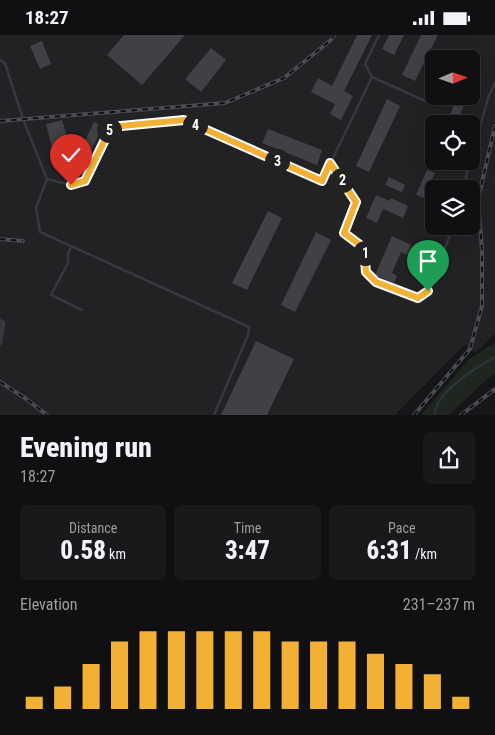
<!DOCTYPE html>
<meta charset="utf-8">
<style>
body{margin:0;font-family:"Roboto Condensed",sans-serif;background:#19191b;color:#f1f3f6;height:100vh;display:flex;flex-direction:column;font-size:19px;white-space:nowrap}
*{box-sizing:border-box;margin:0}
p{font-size:16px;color:#9c9d9f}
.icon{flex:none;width:28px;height:28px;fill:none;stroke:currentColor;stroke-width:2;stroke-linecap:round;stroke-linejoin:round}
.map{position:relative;height:380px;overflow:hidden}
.side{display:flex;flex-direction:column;background:#101012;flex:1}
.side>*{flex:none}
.needle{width:32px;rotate:88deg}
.controls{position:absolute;left:425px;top:15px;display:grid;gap:10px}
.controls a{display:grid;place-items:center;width:55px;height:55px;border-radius:8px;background:#101012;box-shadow:0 5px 20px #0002,0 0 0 1px #303032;font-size:25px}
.pin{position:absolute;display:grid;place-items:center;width:42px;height:42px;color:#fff;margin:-51px -21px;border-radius:50% 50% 50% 0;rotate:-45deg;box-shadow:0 0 5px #0007}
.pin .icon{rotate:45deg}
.km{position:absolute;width:25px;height:25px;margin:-12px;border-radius:50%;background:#222;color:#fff;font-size:14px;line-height:25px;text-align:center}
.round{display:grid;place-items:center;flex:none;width:52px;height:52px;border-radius:8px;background:#19191b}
.summary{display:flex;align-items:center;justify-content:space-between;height:85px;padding:0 20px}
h1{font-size:28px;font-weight:800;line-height:38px}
.stats{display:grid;grid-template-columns:repeat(3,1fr);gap:8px;height:85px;padding:5px 20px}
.stats div{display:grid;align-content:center;border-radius:8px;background:#19191b;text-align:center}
.stats b{font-size:25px;font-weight:800}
.stats small{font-size:14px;font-weight:400}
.stats p{font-size:14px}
.chart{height:140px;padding:10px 20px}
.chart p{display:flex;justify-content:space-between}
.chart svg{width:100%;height:90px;margin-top:5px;stroke:#f2b134;stroke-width:6}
.status{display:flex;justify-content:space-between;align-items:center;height:35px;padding:0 25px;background:#101012;direction:ltr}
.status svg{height:14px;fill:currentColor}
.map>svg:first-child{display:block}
</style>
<div class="status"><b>18:27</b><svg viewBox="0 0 49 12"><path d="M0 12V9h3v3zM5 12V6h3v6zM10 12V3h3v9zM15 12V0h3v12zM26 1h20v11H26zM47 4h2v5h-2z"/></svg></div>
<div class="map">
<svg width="495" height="380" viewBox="0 0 495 380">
<rect width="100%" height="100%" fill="#161618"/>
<path fill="#222225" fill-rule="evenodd" d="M 0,0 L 495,0 L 495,299 L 476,317 L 464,310 L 395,380 L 0,380 ZM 434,24 L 471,24 L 471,61 L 434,61 ZM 434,89 L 471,89 L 471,126 L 434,126 ZM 434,154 L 471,154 L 471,191 L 434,191 Z"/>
<path fill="#1e261f" d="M 495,308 L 495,338 L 487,344 L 449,380 L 421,380 L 469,324 Z"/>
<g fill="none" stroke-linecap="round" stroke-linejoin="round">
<path stroke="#2c353c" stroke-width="2" d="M 435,380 C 434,358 478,331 495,322"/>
</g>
<path fill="#404145" d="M 124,0 L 185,0 L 142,50 L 107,20 Z
M 357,0 L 372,0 L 344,56 L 353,61 L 341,85 L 330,79 L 335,69 L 311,57 L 318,43 L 332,51 Z
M 389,0 L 404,0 L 394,20 L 382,14 Z
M 421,0 L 438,0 L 415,46 L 402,40 Z
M 42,6 L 51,29 L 40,34 L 30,11 Z
M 211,13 L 226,25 L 201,57 L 185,44 Z
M 387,64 L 400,71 L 369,137 L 356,131 Z
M 456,65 L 465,68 L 456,89 L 446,89 Z
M 62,85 L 69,109 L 52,113 L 46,89 Z
M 94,87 L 103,91 L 84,130 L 75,126 Z
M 268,94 L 322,115 L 317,130 L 262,108 Z
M 427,135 L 435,138 L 424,163 L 416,160 Z
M 389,142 L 405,150 L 402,157 L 385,150 Z
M 376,160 L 390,166 L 391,163 L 408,171 L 403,183 L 383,174 L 377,188 L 366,183 Z
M 268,176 L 282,183 L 247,255 L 232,248 Z
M 316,197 L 331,205 L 295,277 L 281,270 Z
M 392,201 L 411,210 L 407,220 L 401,217 L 392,238 L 397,241 L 394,248 L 375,240 Z
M 256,306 L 294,324 L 267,380 L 221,380 Z"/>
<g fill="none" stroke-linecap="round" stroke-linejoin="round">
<path stroke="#37383d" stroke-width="2.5" d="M 0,25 L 5,28 L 23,84 L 47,144 L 36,173 L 40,197 L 249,292 L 248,300 L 214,380
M 372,42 L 432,69 L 451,61
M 458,61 L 464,64
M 471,124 L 488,63 L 495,48
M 330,128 L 356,167 L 344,198 L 364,213 L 366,237 L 376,247 L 417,263 L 428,256 L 449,203 L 452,191
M 47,144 L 71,150 L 85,146 L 111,92 L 185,85 L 322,146 L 372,42 L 365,29 L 379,0
M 463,154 L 470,126
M 71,211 L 68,219 L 68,228 L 51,260 L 82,275"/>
<path stroke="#37383d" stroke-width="5" d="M 0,286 L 3,288 L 0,308"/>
<defs>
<path id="rail" d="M 0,86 L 225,68 L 284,43 L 331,5 L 334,0
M 0,204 L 23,206
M 0,347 L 25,363 L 47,380
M 414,380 L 470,314 L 482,271 L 482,215 L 478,165 L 495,91
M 461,380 L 495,354"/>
</defs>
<use href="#rail" stroke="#4a4c52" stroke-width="4"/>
<use href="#rail" stroke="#111113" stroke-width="2" stroke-dasharray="5.5" stroke-linecap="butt"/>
</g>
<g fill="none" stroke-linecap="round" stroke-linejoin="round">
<defs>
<path id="route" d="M 71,150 L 85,146 L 111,92 L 184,85 L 322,146 L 330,128 L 356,167 L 344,198 L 364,213 L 366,237 L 376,247 L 418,263 L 428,256"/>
</defs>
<use href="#route" stroke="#fff" stroke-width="10"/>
<use href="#route" stroke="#f2b134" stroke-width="6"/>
</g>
</svg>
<div class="controls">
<a><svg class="needle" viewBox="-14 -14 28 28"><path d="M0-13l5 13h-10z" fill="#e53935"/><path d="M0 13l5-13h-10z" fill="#9c9d9f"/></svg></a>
<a><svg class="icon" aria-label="locate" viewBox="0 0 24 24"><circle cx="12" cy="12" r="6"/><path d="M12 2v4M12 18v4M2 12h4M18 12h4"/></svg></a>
<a><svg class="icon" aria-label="layers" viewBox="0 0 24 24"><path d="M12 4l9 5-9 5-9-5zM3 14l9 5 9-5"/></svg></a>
</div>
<div class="pin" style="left:428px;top:256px;background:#1e9e55"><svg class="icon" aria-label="arrive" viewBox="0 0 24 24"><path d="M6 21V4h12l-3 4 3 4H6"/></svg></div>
<div class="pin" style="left:71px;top:150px;background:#d93025"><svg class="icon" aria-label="check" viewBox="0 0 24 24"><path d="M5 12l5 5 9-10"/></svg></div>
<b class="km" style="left:365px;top:218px">1</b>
<b class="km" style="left:342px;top:145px">2</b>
<b class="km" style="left:277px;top:126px">3</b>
<b class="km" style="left:195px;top:90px">4</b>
<b class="km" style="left:109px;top:95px">5</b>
</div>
<section class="side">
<div class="summary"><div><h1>Evening run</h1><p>18:27</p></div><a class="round"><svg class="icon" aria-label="share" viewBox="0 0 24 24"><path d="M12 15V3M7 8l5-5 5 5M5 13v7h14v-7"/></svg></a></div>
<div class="stats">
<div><p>Distance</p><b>0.58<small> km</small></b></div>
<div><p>Time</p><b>3:47</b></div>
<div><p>Pace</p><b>6:31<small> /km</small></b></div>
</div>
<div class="chart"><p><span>Elevation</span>231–237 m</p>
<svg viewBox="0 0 160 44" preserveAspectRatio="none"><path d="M5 44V38M15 44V33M25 44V22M35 44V11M45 44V6M55 44V6M65 44V6M75 44V6M85 44V6M95 44V11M105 44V11M115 44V11M125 44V17M135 44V22M145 44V27M155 44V38"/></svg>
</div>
</section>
